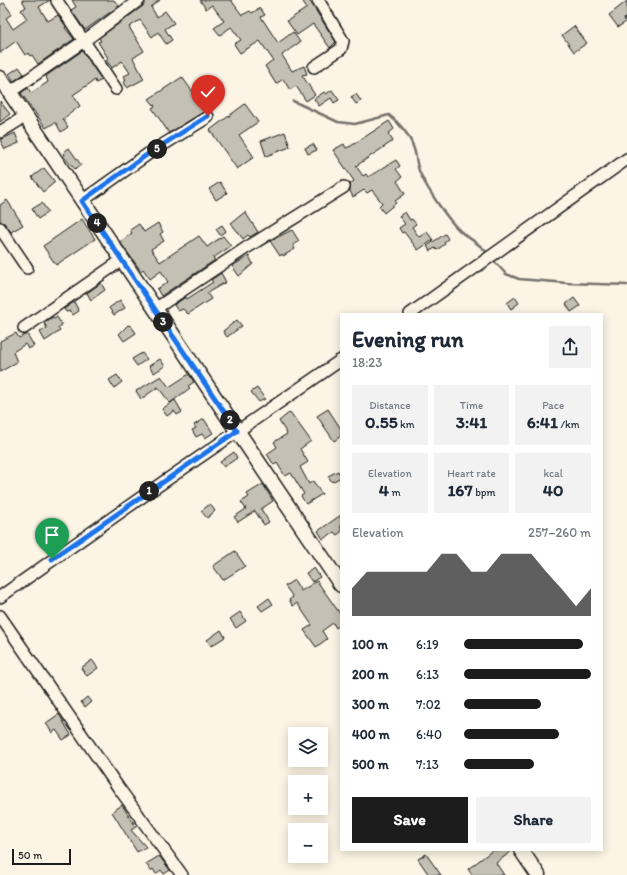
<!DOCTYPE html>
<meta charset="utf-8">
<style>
body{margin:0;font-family:Itim,sans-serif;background:#f2f2f3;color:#1f2937;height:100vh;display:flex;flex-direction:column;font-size:15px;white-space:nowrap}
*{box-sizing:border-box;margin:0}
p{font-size:13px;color:#747a83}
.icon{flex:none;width:22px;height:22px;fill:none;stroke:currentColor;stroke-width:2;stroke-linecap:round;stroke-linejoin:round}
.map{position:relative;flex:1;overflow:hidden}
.details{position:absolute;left:340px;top:313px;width:263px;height:538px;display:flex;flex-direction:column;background:#fff;border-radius:0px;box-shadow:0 2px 10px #0003}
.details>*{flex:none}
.fabs{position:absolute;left:288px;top:727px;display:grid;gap:8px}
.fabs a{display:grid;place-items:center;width:40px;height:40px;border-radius:0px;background:#fff;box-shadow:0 2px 10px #0003;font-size:20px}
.scale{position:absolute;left:12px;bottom:10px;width:59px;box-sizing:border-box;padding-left:4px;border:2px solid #1c1c1c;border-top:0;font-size:11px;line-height:14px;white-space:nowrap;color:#1c1c1c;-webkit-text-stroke:3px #fcf5e5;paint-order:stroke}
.pin{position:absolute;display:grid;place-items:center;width:34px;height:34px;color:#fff;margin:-41px -17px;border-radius:50% 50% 50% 0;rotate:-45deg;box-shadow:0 0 4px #0007}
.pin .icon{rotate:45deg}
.km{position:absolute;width:20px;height:20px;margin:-10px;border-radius:50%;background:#222;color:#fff;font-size:11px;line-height:20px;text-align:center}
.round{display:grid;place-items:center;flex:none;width:42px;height:42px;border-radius:0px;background:#f2f2f3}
.summary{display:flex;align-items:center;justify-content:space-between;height:68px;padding:0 12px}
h1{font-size:22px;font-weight:700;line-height:30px}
.stats{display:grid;grid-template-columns:repeat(3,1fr);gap:6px;height:68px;padding:4px 12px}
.stats div{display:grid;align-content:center;border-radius:0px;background:#f2f2f3;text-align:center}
.stats b{font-size:17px;font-weight:700}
.stats small{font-size:11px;font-weight:400}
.stats p{font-size:11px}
.chart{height:112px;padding:8px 12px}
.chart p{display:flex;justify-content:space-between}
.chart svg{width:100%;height:72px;margin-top:4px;fill:#1c1c1c;opacity:.7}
.action{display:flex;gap:8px;margin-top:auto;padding:8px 12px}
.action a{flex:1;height:46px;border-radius:0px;background:#1c1c1c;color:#fff;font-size:16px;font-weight:700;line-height:46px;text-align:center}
.action a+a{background:#f2f2f3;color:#1f2937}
ul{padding:0 12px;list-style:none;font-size:13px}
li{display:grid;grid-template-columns:64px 48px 1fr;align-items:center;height:30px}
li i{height:10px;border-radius:5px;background:#1c1c1c}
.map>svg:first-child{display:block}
</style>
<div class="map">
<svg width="627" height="875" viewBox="0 0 627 875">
<rect width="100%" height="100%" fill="#fcf5e5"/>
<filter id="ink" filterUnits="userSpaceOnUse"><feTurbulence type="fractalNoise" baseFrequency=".025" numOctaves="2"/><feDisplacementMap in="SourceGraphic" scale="8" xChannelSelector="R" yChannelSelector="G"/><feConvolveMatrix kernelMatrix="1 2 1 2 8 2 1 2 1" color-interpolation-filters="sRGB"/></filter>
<g filter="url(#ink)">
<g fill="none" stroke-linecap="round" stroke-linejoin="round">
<path stroke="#75726c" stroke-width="2.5" d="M 293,101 L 338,122 L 355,124 L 389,115 C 400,124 410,135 414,149 C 417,158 416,166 421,175 C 428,190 448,220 460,231 C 469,239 481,244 488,254
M 492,259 L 506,274 L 519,279 L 567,283 L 627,285"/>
</g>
<path fill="#c4c0b3" stroke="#1c1c1c" d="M 22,0 L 50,0 L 39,7 L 48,21 L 58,15 L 66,26 L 65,28 L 74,39 L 38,64 L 32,55 L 30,56 L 28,53 L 25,55 L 16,41 L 0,53 L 0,5 L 4,3 L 12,14 L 6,18 L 13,29 L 27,19 L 21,10 L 26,7 Z
M 72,0 L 114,0 L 119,6 L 85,30 L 71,10 L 76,7 Z
M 146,0 L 160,0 L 151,7 L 157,17 L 165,11 L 174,23 L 165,29 L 172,40 L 166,44 L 158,32 L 152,37 L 140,20 L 129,27 L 144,51 L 133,58 L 144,79 L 127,88 L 124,82 L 126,80 L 124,76 L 130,73 L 122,61 L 112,68 L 106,60 L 108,58 L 98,42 L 101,41 L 99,38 L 143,6 Z
M 200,0 L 231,0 L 242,15 L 250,11 L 252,13 L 260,8 L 265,15 L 261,17 L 278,43 L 293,32 L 300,42 L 282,55 L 292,71 L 304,66 L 307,74 L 302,75 L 315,95 L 306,101 L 296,86 L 290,90 L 283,79 L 276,84 L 265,66 L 273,60 L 260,41 L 240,53 L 234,44 L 241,40 L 231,27 L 220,35 L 214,28 L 224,21 L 212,5 L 206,9 Z
M 302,0 L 309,0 L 336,42 L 330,48 L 313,24 L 297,35 L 287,21 L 307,8 Z
M 627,1 L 627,16 L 624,19 L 626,22 L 618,27 L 609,15 Z
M 574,26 L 587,43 L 574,52 L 562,35 Z
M 82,51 L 102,80 L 96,83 L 95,80 L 73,95 L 80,106 L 63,119 L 68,127 L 61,132 L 56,123 L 54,123 L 46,128 L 21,93 L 28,88 L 31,93 L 48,82 L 46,76 Z
M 19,67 L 24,74 L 14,81 L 9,74 Z
M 182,77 L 192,91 L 202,84 L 207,92 L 197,98 L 205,111 L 169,133 L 152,108 L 155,106 L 149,99 Z
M 332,90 L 339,100 L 334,103 L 331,98 L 319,106 L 314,99 L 324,92 L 326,94 Z
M 356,94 L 361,101 L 356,104 L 351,97 Z
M 0,101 L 10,114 L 0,122 Z
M 245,104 L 258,122 L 239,135 L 254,157 L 237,169 L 210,130 Z
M 389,121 L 394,129 L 388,134 L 393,141 L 356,166 L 363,176 L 366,174 L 368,177 L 396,160 L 400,166 L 396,169 L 402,177 L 397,181 L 405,194 L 395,201 L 396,203 L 384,213 L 379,206 L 382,203 L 372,190 L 367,193 L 364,190 L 353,197 L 350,191 L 350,184 L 354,181 L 333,150 L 344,144 L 346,148 L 351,146 Z
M 285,132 L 290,147 L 266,156 L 261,141 Z
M 15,133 L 19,143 L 5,149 L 0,140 Z
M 313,144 L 317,150 L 308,154 L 305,148 Z
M 69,148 L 81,165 L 75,169 L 63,156 L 65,155 L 64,152 Z
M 44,168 L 55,182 L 43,192 L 32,177 Z
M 220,182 L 227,193 L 216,200 L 209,189 Z
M 7,200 L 23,225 L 11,232 L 0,220 L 0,205 Z
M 42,203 L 48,212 L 38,219 L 32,209 Z
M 245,212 L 258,232 L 250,237 L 248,235 L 243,239 L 231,223 Z
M 405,212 L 410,220 L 412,219 L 416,224 L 412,227 L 419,237 L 427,232 L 433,240 L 418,250 L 404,232 L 402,233 L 399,228 L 405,224 L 399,216 Z
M 82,219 L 95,239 L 56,265 L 43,246 Z
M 158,223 L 163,232 L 160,234 L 164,241 L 151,249 L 160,262 L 199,236 L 207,247 L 223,236 L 231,246 L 213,258 L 215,260 L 161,296 L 157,289 L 168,282 L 161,271 L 150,279 L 143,269 L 141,271 L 120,242 L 132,233 L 130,230 L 139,224 L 144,232 Z
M 222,225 L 226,231 L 220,235 L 216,229 Z
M 292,230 L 299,241 L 293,245 L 295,249 L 283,256 L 282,254 L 280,256 L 270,241 Z
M 445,234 L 448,239 L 444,242 L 445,244 L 437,250 L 435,248 L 430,251 L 427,246 Z
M 249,256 L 253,264 L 239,276 L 232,266 Z
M 221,273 L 226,282 L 207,293 L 211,299 L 188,314 L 183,309 L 178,311 L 174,305 L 175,304 L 186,297 L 187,299 L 213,282 L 211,280 Z
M 101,283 L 105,290 L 91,300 L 87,293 Z
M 515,297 L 519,303 L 511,309 L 507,303 Z
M 574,298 L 580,306 L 571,312 L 566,304 Z
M 120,300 L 125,308 L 114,315 L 109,308 Z
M 74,302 L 79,311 L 73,315 L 70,311 L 66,312 L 64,309 Z
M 53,317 L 54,319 L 57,317 L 62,325 L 58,328 L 60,331 L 45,341 L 40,332 L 47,328 L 44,323 Z
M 237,320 L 242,326 L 227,337 L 223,331 Z
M 128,325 L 131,326 L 136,333 L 124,341 L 119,334 Z
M 16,333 L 19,338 L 27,334 L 34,346 L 28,349 L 25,344 L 13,352 L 17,362 L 0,372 L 0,341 Z
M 142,353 L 147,359 L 137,366 L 132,359 Z
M 160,359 L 165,366 L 154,373 L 149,366 Z
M 189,374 L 194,382 L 188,386 L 190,388 L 170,403 L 158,387 L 141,399 L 136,391 L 161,376 L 169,387 Z
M 117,375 L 122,382 L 114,388 L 109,380 Z
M 257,388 L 265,399 L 259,402 L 251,392 Z
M 175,400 L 182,412 L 177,415 L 174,411 L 167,416 L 162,409 Z
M 328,409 L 341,429 L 341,436 L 334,441 L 317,416 Z
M 290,412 L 311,441 L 300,449 L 308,462 L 300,467 L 309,484 L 313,481 L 322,494 L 306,504 L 301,496 L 304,494 L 291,473 L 285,476 L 277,463 L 274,465 L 267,454 L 277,447 L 274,442 L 287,434 L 279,421 Z
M 204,419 L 213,433 L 205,438 L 202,434 L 196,437 L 192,430 L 196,428 L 194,425 Z
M 234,452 L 237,458 L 224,467 L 220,462 Z
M 338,471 L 341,477 L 332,482 L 328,476 Z
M 263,484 L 273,501 L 261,509 L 269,522 L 264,525 L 255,511 L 238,522 L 234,517 L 246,509 L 241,502 L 249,497 L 247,494 Z
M 210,504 L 215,511 L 207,518 L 201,511 Z
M 341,515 L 341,532 L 337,535 L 334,532 L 323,539 L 318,531 Z
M 235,551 L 245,566 L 223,580 L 213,566 Z
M 314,568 L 320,577 L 312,582 L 306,573 Z
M 294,580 L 301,591 L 317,581 L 341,615 L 341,624 L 336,628 L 333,623 L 322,631 L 327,639 L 316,647 L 304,630 L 312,625 L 297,603 L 293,606 L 289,600 L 293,597 L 285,586 Z
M 269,598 L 273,604 L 262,611 L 258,606 Z
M 240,612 L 246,621 L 236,628 L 230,619 Z
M 221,630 L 225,637 L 211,646 L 207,640 Z
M 92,660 L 98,668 L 87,676 L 81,668 Z
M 87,697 L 91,702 L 85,707 L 81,702 Z
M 59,714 L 71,735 L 63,740 L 56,730 L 52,733 L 46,723 Z
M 122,805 L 136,827 L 131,830 L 146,847 L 137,852 L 112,812 Z
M 493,850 L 513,850 L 496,863 L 504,875 L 472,875 L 468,869 Z
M 426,854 L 441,875 L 429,875 L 418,859 Z
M 159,856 L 170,870 L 164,874 L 161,870 L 156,874 L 153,869 L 151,871 L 146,864 Z"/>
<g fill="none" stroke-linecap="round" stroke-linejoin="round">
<defs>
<path id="minor" d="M 57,1 L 116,89
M 314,67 L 341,49 L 343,41 L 318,0
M 10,92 L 84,41 L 139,0
M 0,132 L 26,116
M 82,201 L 148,154 L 208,117
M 0,228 L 27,268
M 155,309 L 246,248 L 344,187
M 410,314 L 627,159
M 24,328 L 122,260
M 0,597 L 149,492 L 341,360
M 0,616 L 118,787 L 182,875"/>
<path id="major" d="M 0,78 L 341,585
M 521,850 L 538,875"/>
</defs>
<use href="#minor" stroke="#1c1c1c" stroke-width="14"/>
<use href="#major" stroke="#1c1c1c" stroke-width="17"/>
<use href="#minor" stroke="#fcf5e5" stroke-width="11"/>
<use href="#major" stroke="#fcf5e5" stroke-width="14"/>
</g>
</g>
<g fill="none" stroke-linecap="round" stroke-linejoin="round" filter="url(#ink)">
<defs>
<path id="route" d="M 52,559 L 237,431 L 82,201 L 148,154 L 208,116"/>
</defs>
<use href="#route" stroke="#fff" stroke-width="8"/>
<use href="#route" stroke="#1a73e8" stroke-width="5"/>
</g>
</svg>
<div class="fabs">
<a><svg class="icon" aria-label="layers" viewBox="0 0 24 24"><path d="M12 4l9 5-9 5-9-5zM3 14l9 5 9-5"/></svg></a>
<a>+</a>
<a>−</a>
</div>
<div class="scale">50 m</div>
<div class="pin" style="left:52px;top:559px;background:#1e9e55"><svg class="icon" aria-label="arrive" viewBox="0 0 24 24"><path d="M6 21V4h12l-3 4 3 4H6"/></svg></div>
<div class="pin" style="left:208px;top:116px;background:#d93025"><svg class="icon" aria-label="check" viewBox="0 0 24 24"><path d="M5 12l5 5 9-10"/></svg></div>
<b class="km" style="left:149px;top:491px">1</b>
<b class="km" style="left:230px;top:420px">2</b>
<b class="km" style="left:163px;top:322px">3</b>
<b class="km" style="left:97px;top:223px">4</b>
<b class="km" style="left:157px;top:149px">5</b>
<section class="details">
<div class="summary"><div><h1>Evening run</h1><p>18:23</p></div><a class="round"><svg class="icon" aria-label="share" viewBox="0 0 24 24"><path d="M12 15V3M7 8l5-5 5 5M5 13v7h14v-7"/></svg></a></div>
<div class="stats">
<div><p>Distance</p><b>0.55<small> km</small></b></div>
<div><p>Time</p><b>3:41</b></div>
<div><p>Pace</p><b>6:41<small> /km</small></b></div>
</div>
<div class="stats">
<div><p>Elevation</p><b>4<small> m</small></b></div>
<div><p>Heart rate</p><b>167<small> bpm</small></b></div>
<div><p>kcal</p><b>40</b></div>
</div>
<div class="chart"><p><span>Elevation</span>257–260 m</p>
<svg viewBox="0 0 160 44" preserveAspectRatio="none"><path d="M0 44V27L10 17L20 17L30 17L40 17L50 17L60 6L70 6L80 17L90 17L100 6L110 6L120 6L130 17L140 27L150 38L160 27V44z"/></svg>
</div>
<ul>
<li><b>100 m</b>6:19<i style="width:94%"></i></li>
<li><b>200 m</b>6:13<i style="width:100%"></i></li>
<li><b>300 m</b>7:02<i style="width:61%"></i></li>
<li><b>400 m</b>6:40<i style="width:75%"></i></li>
<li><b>500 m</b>7:13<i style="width:55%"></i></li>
</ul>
<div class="action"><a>Save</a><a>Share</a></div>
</section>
</div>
